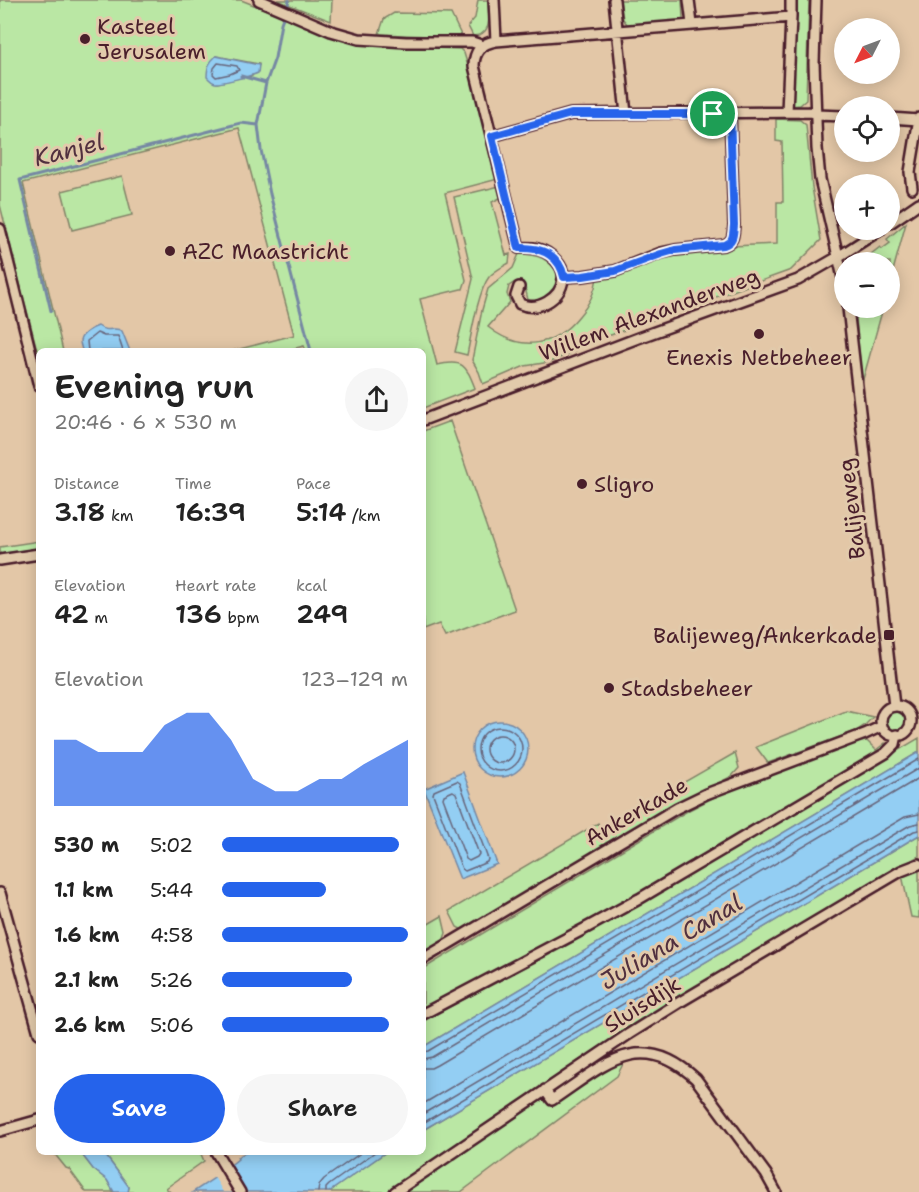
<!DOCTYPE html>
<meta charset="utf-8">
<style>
body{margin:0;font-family:"Shantell Sans",sans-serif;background:#f6f6f6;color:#222;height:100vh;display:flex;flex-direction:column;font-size:22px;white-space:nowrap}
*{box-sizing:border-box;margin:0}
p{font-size:20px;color:#767676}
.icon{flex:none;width:33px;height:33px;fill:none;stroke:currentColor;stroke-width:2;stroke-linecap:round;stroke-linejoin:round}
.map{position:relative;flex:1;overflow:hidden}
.details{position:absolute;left:36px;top:348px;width:390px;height:807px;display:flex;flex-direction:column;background:#fff;border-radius:9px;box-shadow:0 3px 15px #0003}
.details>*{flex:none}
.needle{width:39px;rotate:228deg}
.buttons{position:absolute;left:834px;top:18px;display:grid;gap:12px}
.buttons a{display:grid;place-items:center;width:66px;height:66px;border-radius:50%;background:#fff;box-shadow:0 3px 15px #0003;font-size:30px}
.pin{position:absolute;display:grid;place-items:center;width:51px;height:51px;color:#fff;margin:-26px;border:3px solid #fff;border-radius:50%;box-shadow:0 2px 6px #0007}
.round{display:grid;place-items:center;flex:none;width:63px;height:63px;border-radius:32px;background:#f6f6f6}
.headline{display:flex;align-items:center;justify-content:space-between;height:102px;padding:0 18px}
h1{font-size:33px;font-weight:600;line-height:45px}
.metrics{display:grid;grid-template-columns:repeat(3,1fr);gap:9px;height:102px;padding:6px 18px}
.metrics div{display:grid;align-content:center}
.metrics b{font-size:26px;font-weight:600}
.metrics small{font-size:16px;font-weight:400}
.metrics p{font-size:16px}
.chart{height:168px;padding:12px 18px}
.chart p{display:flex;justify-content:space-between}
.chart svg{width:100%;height:108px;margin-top:6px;fill:#2563eb;opacity:.7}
.button{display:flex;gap:12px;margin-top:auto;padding:12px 18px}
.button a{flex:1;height:69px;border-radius:36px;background:#2563eb;color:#fff;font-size:24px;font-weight:600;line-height:69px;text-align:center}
.button a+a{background:#f6f6f6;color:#222}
ul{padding:0 18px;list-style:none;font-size:20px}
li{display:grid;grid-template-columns:96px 72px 1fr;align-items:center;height:45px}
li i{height:15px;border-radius:8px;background:#2563eb}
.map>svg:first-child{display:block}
</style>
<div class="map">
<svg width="919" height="1192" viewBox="0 0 919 1192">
<rect width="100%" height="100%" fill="#e3c7a7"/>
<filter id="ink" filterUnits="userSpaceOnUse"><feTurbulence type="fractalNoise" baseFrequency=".0167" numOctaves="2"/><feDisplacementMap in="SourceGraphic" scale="12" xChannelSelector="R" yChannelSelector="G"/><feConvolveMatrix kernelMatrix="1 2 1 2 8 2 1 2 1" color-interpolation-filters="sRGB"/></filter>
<g filter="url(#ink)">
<path fill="#bae7a4" stroke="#828368" stroke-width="1.5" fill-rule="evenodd" d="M 0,0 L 241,0 L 338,38 L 378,46 L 460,49 L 464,53 L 476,93 L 498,179 L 445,193 L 466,280 L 463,289 L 461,289 L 420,299 L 437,365 C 463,359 466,365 475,388 L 423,408 L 423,351 L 306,351 L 304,346 L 284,351 L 232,351 L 294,335 L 239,128 L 23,183 L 63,351 L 39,351 L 39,358 L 0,205 ZM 216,56 L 259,64 L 259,65 L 252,76 L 243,77 L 217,83 Z
M 277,0 L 332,0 L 331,21 Z
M 478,0 L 488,0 C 488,15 494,35 473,36 L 468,26 L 475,18 Z
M 620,0 L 682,0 L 683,19 L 679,21 L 627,24 L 623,19 Z
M 794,0 L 809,0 L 806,100 L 800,105 L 791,106 Z
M 394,13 L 451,14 L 461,35 L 455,37 L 379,34 L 384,19 Z
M 776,119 L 800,120 L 806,125 L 812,187 L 821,240 L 791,270 L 583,345 L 573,352 L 550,362 L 525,366 L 483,384 L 479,372 L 472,360 L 482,310 L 488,289 L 513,268 L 519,254 C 537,254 551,259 559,276 C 556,290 549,297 536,303 L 528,300 L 525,287 L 521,282 L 515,282 L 509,286 L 507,294 L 510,302 L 488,327 C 520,352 553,348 579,316 C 589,305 595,293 597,278 C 624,275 647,261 673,254 C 691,250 712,249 730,249 L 732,246 L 777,244 L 777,202 L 783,202 L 782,142 L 776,141 Z
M 122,176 L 132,215 L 72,230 L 62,191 Z
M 500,186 L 502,197 L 492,202 L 506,255 L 510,254 L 509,263 C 502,267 494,271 489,277 C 478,291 471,336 467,355 L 455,352 L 473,279 L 454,197 Z
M 906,223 L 890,282 L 890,262 L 861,262 L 880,247 L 882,249 L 890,243 L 887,239 Z
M 855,308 L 883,308 L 862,383 Z
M 450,421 L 515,610 L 445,636 L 439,624 L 423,630 L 423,431 Z
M 39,541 L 39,548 L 0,554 L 0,547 Z
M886 720a10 10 0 1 1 20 0a10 10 0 1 1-20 0Z
M 846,711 L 873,717 L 865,725 L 856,731 L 768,763 L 756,747 Z
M 919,738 L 919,752 L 423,1047 L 423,1021 L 562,948 L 634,907 Z
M 867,741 L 876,750 L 885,743 C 886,748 881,751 877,754 L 724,843 L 612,912 L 423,1011 L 423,969 L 689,810 L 734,787 L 858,742 Z
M 735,753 L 739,768 L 732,776 L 672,808 L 466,932 L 457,927 L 449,911 L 598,823 L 601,830 Z
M 919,835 L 919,856 L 647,1016 L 559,1074 L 602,1058 L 630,1050 L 617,1076 L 461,1192 L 329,1192 L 386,1152 L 423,1152 L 423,1130 Z
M 919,869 L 919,918 L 911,917 L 902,875 Z
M 442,916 L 446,933 L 441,947 L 423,958 L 423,927 Z
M 53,1152 L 80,1152 L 93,1169 L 107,1180 L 114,1192 L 86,1192 L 69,1169 L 66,1168 Z
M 103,1152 L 200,1152 L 204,1161 L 166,1188 L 170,1192 L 128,1192 L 129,1187 Z"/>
<path fill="#93cef3" stroke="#7688a3" stroke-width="1.5" d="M 216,56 L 259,65 L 258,73 C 254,75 219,84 215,83 C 211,82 210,80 207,77 C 207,67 209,62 216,56 Z
M 98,326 C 109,334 113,325 122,331 L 130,351 L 82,351 C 82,348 80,345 80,341 C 81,334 92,328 98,326 Z
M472 749a28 28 0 1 1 56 0a28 28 0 1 1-56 0Z
M 919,752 L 919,835 L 423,1130 L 423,1047 Z
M 463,772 L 497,864 L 460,879 L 424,789 Z
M 80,1152 L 103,1152 L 129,1187 L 128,1192 L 114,1192 L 107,1180 L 93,1169 Z
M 247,1152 L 386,1152 L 329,1192 L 193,1192 L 213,1179 L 238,1159 L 237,1157 Z"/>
<path fill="#e3c7a7" d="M 229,1162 L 246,1192 L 223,1192 L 213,1175 Z"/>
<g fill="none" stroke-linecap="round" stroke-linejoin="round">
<path stroke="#67657b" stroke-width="1.5" d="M 218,63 L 237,66 L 239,70 L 230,74 L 216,77 L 213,74 L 214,68 Z
M 88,351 L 87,341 L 97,333 L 104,336 L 118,336 L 123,351
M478 749a22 22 0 1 1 44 0a22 22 0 1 1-44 0Z
M486 749a14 14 0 1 1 28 0a14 14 0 1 1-28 0Z
M 457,781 L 460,783 L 488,859 L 487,862 L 465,871 L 462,869 L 433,794 L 434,791 Z
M 453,791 L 456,793 L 479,854 L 477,857 L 469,861 L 466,859 L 443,798 L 444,795 Z
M 423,1052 L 428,1051 L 919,759
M 423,1059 L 432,1057 L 919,768
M 423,1068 L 431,1068 L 437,1065 L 919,778
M 423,1104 L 905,817 L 919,814
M 423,1114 L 910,825 L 919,823
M 423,1123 L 914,831 L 919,830
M 318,1192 L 319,1185 L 324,1179 L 362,1152
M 326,1192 L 326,1188 L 329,1185 L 375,1152"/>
<path stroke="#7688a3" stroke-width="3" d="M 287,9 L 289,0
M 284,15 L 281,23 L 275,58 L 266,83 L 258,125 L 261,150 L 270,194 L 311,351
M 241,76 L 266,83
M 51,311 L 20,180 L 241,123 L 258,125"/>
<defs>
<path id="minor" d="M 259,0 L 331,31 L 359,39 L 406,42 L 472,42 L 478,44 L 481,46
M 494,0 L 496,41
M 614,0 L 626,114
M 689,0 L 692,24
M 816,0 L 814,63 L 817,148 L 820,179 L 844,282
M 787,112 L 791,17 L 791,0
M 816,115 L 844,116
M 890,118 L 919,120
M 492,136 L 571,114 L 816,112
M 912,188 L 910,172 L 919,118
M 890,223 L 919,203
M 0,229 L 39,386
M 564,277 L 583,276 L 615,271 L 661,253 L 675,250 L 724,245 C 734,242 733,234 734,225 L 730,114
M 519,287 L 516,296 L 520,304 C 537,312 561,299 563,279 C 565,266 550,252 538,249 C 531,247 525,248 519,248 L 474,66 C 474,51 482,43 496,41 L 791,17
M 848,308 L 894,706
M 423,420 L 638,338 L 798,280 L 838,257 L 880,230
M 0,560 L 39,554
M881 721a15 15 0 1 1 30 0a15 15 0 1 1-30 0Z
M 0,893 L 39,1033
M 423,959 L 677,808 L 706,794 L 865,734 L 882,726
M 423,1014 L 586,928 L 639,899 L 886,753 L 895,744 L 897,735
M 545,1090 L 552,1100 C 603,1066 640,1027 696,1079 L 766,1174 L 776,1192
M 0,1131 L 39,1120
M 216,1152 L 240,1192
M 395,1192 L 629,1034 L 680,1002 L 901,871 L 919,864"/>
</defs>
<use href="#minor" stroke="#4a1f2b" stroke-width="14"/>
<use href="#minor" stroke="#e2caab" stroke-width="9"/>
</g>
</g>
<g fill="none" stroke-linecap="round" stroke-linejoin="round" filter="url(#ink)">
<defs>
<path id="route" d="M 571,114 L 730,114 L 734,225 C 733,234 734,242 724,245 L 675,250 L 661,254 L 615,271 L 583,276 L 564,277 C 559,254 540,247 519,248 L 492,136 Z"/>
</defs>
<use href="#route" stroke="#fff" stroke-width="12"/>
<use href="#route" stroke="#2563eb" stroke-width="8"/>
</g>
<g fill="#4a1f2b" stroke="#e2caab" stroke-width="2">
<circle cx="85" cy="39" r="6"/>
<circle cx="170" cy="251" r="6"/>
<circle cx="759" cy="334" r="6"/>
<circle cx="582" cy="484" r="6"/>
<rect x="883" y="629" width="12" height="12" rx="3"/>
<circle cx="609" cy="688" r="6"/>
</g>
<g text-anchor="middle" stroke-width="6" stroke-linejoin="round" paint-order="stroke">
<g font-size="22" fill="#4a1f2b" stroke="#e2caab" text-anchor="start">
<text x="97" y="34">Kasteel<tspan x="97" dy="25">Jerusalem</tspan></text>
<text x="182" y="259">AZC Maastricht</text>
<text x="759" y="365" text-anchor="middle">Enexis Netbeheer</text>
<text x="594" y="492">Sligro</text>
<text x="877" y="643" text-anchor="end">Balijeweg/Ankerkade</text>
<text x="621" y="696">Stadsbeheer</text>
</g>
<g font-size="22" fill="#4a1f2b" stroke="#e2caab">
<text transform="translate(649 314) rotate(-20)" y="8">Willem Alexanderweg</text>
<text transform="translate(851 509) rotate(-97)" y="8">Balijeweg</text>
<text transform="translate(636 811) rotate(-30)" y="8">Ankerkade</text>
<text transform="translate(642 1004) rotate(-32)" y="8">Sluisdijk</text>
</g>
<g font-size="24" font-style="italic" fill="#51303f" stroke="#e2caab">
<text transform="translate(69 150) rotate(-14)" y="8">Kanjel</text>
<text transform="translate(671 942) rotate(-31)" y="8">Juliana Canal</text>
</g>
</g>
</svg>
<div class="buttons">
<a><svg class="needle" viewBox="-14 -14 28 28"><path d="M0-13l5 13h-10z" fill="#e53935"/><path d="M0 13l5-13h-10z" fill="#767676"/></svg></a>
<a><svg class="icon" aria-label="locate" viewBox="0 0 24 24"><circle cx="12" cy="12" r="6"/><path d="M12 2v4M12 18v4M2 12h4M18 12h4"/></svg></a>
<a>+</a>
<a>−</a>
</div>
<div class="pin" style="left:713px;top:114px;background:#1e9e55"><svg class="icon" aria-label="arrive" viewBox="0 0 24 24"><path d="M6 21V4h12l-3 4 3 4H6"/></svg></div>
<section class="details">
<div class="headline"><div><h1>Evening run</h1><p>20:46 · 6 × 530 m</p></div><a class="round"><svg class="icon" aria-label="share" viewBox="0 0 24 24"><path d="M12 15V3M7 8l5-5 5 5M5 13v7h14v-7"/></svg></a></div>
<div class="metrics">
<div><p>Distance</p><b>3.18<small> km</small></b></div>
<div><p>Time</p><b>16:39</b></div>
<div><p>Pace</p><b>5:14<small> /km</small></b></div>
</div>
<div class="metrics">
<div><p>Elevation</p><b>42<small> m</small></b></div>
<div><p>Heart rate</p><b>136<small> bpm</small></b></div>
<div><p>kcal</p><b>249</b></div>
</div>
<div class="chart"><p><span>Elevation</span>123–129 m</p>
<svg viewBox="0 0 160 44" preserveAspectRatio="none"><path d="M0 44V17L10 17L20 22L30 22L40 22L50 11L60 6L70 6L80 17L90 33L100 38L110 38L120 33L130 33L140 27L150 22L160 17V44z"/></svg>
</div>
<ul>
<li><b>530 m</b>5:02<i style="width:95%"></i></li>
<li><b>1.1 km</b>5:44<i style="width:56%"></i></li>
<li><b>1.6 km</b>4:58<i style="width:100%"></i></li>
<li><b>2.1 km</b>5:26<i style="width:70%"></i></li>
<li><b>2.6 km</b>5:06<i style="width:90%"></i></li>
</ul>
<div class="button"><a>Save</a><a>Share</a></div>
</section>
</div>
